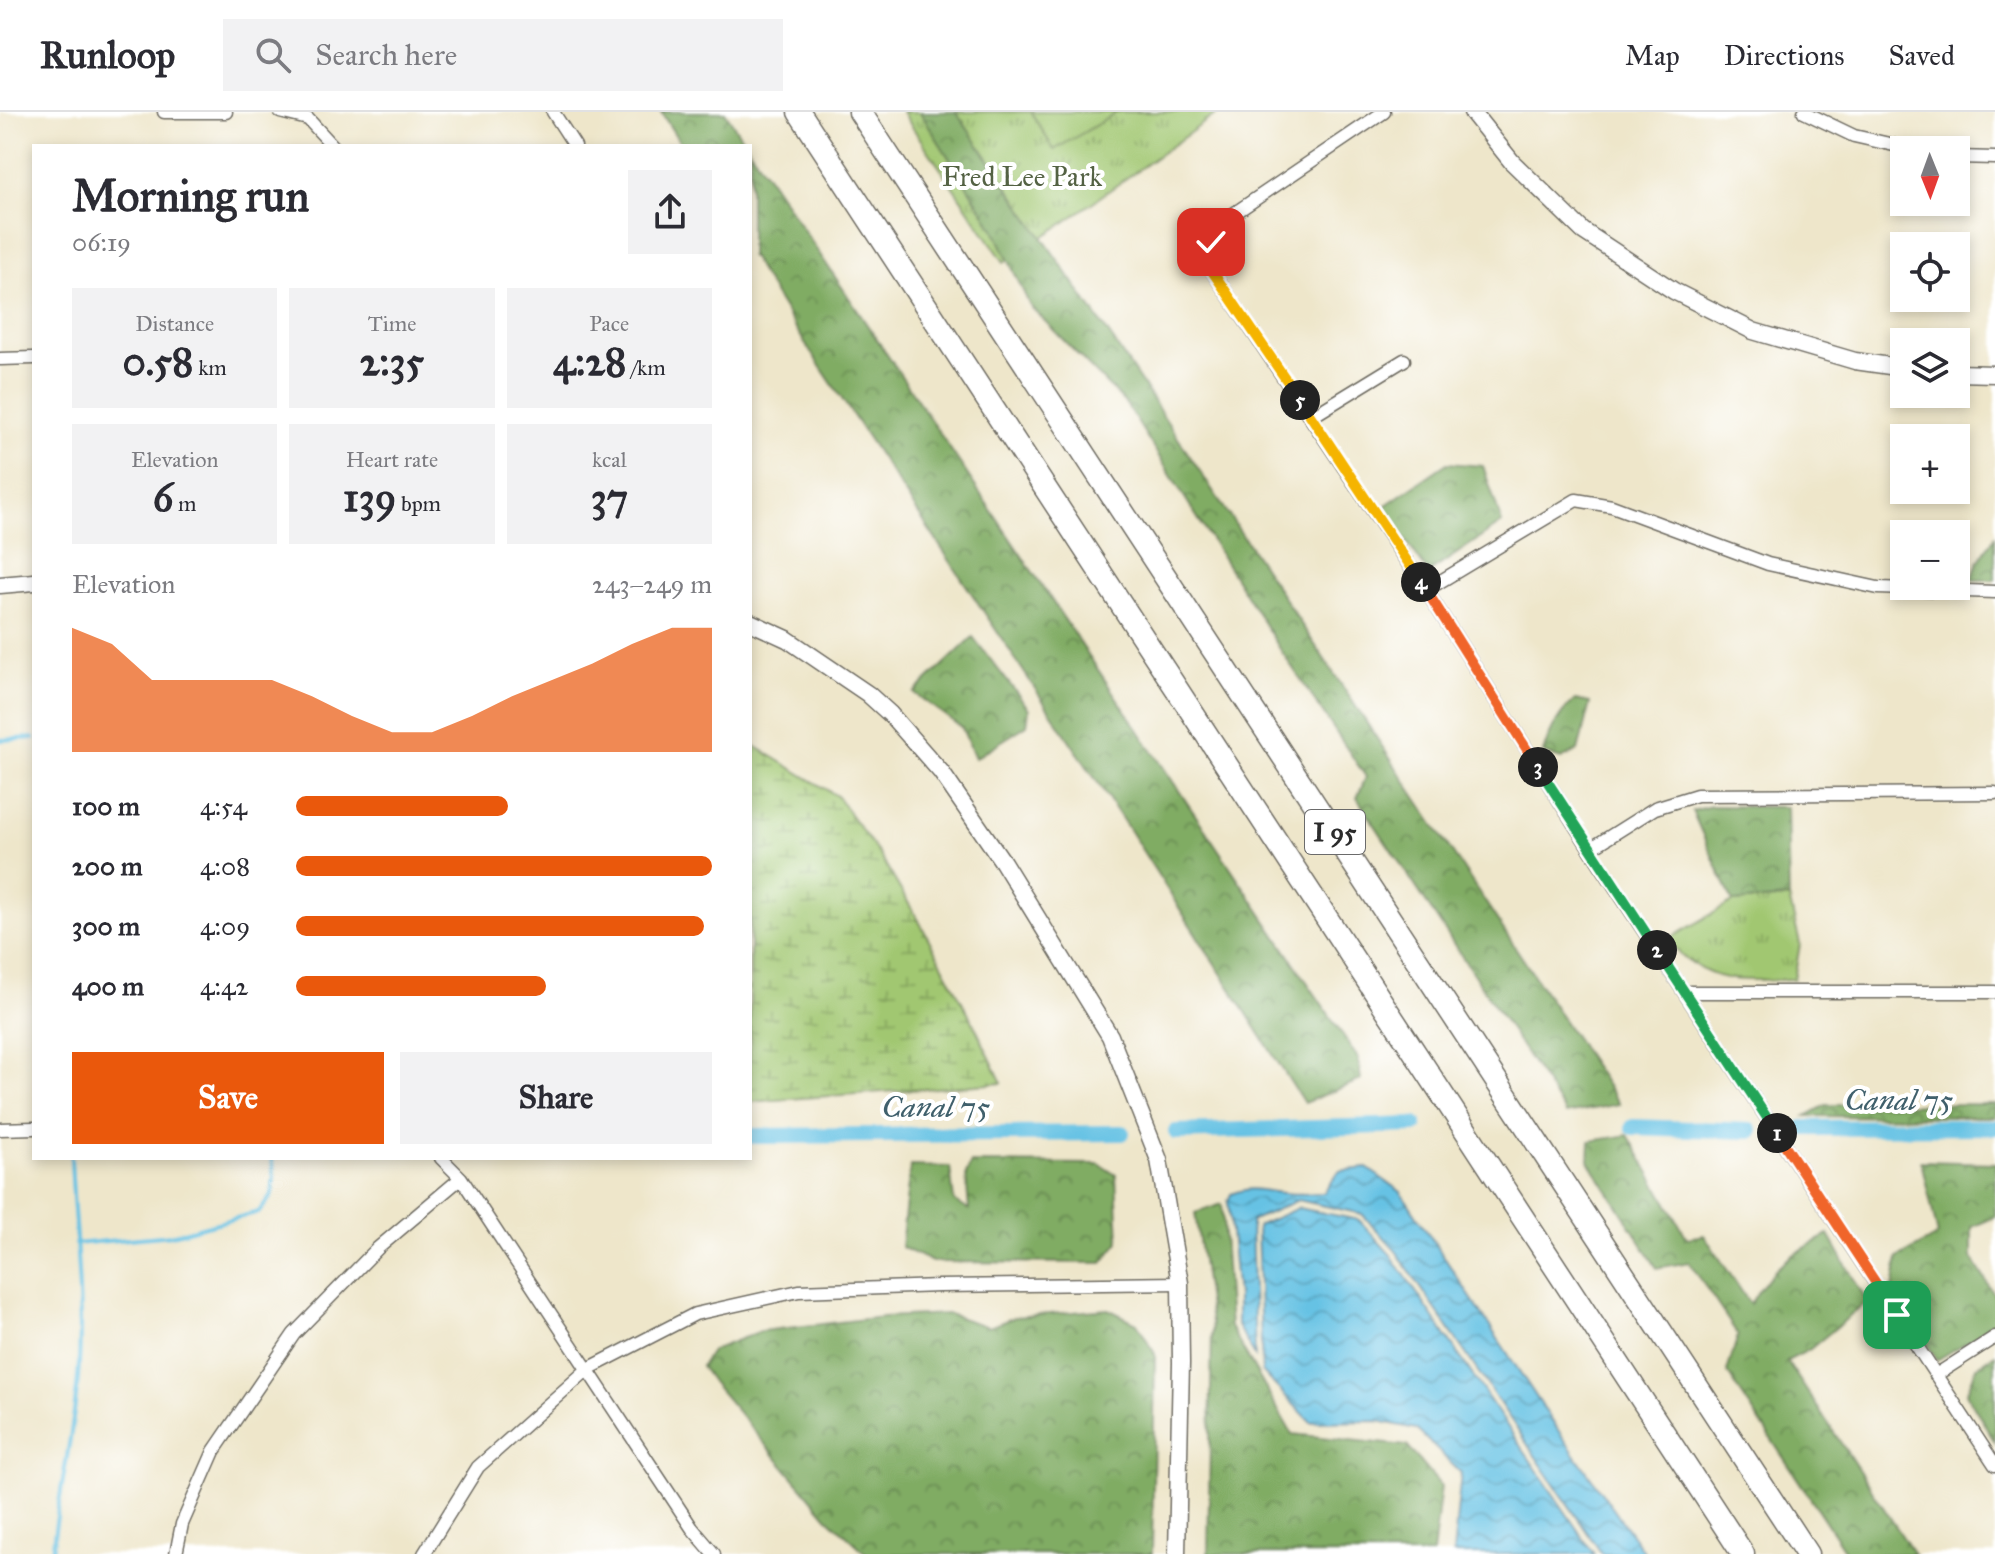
<!DOCTYPE html>
<meta charset="utf-8">
<style>
body{margin:0;font-family:"IM FELL Great Primer",serif;background:#f2f2f3;color:#2b2b33;height:100vh;display:flex;flex-direction:column;font-size:30px;white-space:nowrap}
*{box-sizing:border-box;margin:0}
p{font-size:26px;color:#7c7c81}
.icon{flex:none;width:44px;height:44px;fill:none;stroke:currentColor;stroke-width:2;stroke-linecap:round;stroke-linejoin:round}
.map{position:relative;flex:1;overflow:hidden}
.side{position:absolute;left:32px;top:32px;width:720px;height:1016px;display:flex;flex-direction:column;background:#fff;border-radius:0px;box-shadow:0 4px 12px #0003}
.side>*{flex:none}
.needle{width:52px;rotate:179deg}
.controls{position:absolute;left:1890px;top:24px;display:grid;gap:16px}
.controls a{display:grid;place-items:center;width:80px;height:80px;border-radius:0px;background:#fff;box-shadow:0 4px 12px #0003;font-size:40px}
.pin{position:absolute;display:grid;place-items:center;width:68px;height:68px;color:#fff;margin:-34px;border-radius:16px;box-shadow:0 4px 12px #0006}
.km{position:absolute;width:40px;height:40px;margin:-20px;border-radius:50%;background:#222;color:#fff;font-size:22px;line-height:40px;text-align:center}
.round{display:grid;place-items:center;flex:none;width:84px;height:84px;border-radius:0px;background:#f2f2f3}
.head{display:flex;align-items:center;justify-content:space-between;height:136px;padding:0 40px}
h1{font-size:44px;font-weight:700;line-height:60px}
.stats{display:grid;grid-template-columns:repeat(3,1fr);gap:12px;height:136px;padding:8px 40px}
.stats div{display:grid;align-content:center;border-radius:0px;background:#f2f2f3;text-align:center}
.stats b{font-size:40px;font-weight:700}
.stats small{font-size:22px;font-weight:400}
.stats p{font-size:22px}
.chart{height:224px;padding:16px 40px}
.chart p{display:flex;justify-content:space-between}
.chart svg{width:100%;height:144px;margin-top:8px;fill:#ea580c;opacity:.7}
.cta{display:flex;gap:16px;margin-top:auto;padding:16px 40px}
.cta a{flex:1;height:92px;border-radius:0px;background:#ea580c;color:#fff;font-size:32px;font-weight:700;line-height:92px;text-align:center}
.cta a+a{background:#f2f2f3;color:#2b2b33}
ul{padding:0 40px;list-style:none;font-size:26px}
li{display:grid;grid-template-columns:128px 96px 1fr;align-items:center;height:60px}
li i{height:20px;border-radius:10px;background:#ea580c}
header{display:flex;align-items:center;gap:48px;box-sizing:border-box;height:112px;padding:0 40px;background:#fff;border-bottom:2px solid #e1e1e2}
header strong{font-size:38px}
nav{display:flex;gap:44px;margin-inline-start:auto;font-size:28px}
.search{width:560px;height:72px;background:#f2f2f3;display:flex;align-items:center;gap:20px;box-sizing:border-box;padding:0 28px;border-radius:0px;color:#7c7c81;font-size:30px}
.map>svg:first-child{display:block}
</style>
<header>
<strong>Runloop</strong>
<div class="search"><svg class="icon" aria-label="search" viewBox="0 0 24 24"><circle cx="10" cy="10" r="6"/><path d="M15 15l6 6"/></svg>Search here</div>
<nav><a>Map</a><a>Directions</a><a>Saved</a></nav>
</header>
<div class="map">
<svg width="1995" height="1442" viewBox="0 0 1995 1442">
<defs>
<pattern id="grass-tufts" width="24" height="20" patternUnits="userSpaceOnUse" patternTransform="scale(2)"><rect width="24" height="20" fill="#a1c771"/><path d="M3 7l-1-3M5 7V3M7 7l1-3M15 17l-1-3M17 17v-4M19 17l1-3" fill="none" stroke="#83a25d"/></pattern>
<pattern id="forest-crowns" width="20" height="18" patternUnits="userSpaceOnUse" patternTransform="scale(2)"><rect width="20" height="18" fill="#80ac63"/><path d="M2 6a3 3 0 1 1 6 0M12 15a3 3 0 1 1 6 0" fill="none" stroke="#698c52"/></pattern>
<pattern id="wetland-marsh" width="20" height="14" patternUnits="userSpaceOnUse" patternTransform="scale(2)"><rect width="20" height="14" fill="#a1c771"/><path d="M1 5h8M5 5V1M11 12h8M15 12V8" fill="none" stroke="#83a25d"/></pattern>
<pattern id="water-waves" width="16" height="10" patternUnits="userSpaceOnUse" patternTransform="scale(2)"><rect width="16" height="10" fill="#66c2e4"/><path d="M0 5q4-4 8 0t8 0" fill="none" stroke="#549eb9"/></pattern>
</defs>
<rect width="100%" height="100%" fill="#fff"/>
<filter id="ink" filterUnits="userSpaceOnUse"><feTurbulence type="fractalNoise" baseFrequency=".0125" numOctaves="2"/><feDisplacementMap in="SourceGraphic" scale="16" xChannelSelector="R" yChannelSelector="G"/><feConvolveMatrix kernelMatrix="1 2 1 2 8 2 1 2 1" color-interpolation-filters="sRGB"/></filter>
<filter id="wash" filterUnits="userSpaceOnUse"><feTurbulence type="fractalNoise" baseFrequency=".006" numOctaves="4" result="noise"/><feDisplacementMap in="SourceGraphic" scale="32" xChannelSelector="R" yChannelSelector="G"/><feGaussianBlur stdDeviation="1.8" result="paint"/><feColorMatrix in="noise" values="0 0 0 0 0 0 0 0 0 0 0 0 0 0 0 0 0 1.4 0 .05"/><feComposite in="paint" operator="in"/></filter>
<g filter="url(#wash)">
<rect width="100%" height="100%" fill="#eee6ca"/>
<path fill="url(#grass-tufts)" stroke="#66794e" stroke-width="2" d="M 902,0 L 1219,0 L 1058,115 L 1004,150 Z
M 1789,786 L 1800,832 L 1794,867 C 1737,868 1708,875 1667,828 L 1733,790 Z"/>
<path fill="url(#forest-crowns)" stroke="#566c47" stroke-width="2" d="M 661,0 L 725,0 L 747,34 L 682,34 Z
M 920,0 L 956,0 L 1113,228 L 1619,992 L 1566,1002 L 1357,686 L 1366,665 L 1280,537 L 1126,292 L 1030,194 L 994,117 Z
M 750,38 L 1358,946 L 1361,968 L 1304,991 L 1128,716 L 810,239 L 750,143 Z
M 1447,351 L 1483,354 L 1502,411 L 1428,461 L 1383,395 Z
M 1995,424 L 1995,468 L 1972,468 L 1978,450 Z
M 973,525 L 1029,597 L 1027,613 L 975,646 L 962,616 L 914,581 Z
M 1575,588 L 1590,591 L 1578,639 L 1561,647 L 1543,641 C 1549,621 1558,603 1575,588 Z
M 1711,694 L 1787,695 L 1789,786 L 1733,790 L 1692,699 Z
M 1995,992 L 1995,1005 L 1806,1004 L 1826,993 Z
M 1628,1023 L 1687,1126 L 1704,1123 L 1750,1192 C 1773,1154 1789,1143 1829,1123 L 1867,1190 L 1809,1238 L 1787,1249 L 1914,1442 L 1847,1442 L 1727,1260 L 1738,1223 L 1689,1150 L 1657,1156 L 1589,1049 L 1590,1029 Z
M 1921,1049 L 1995,1051 L 1995,1105 L 1972,1115 L 1972,1146 L 1995,1184 L 1995,1213 L 1937,1248 L 1893,1177 L 1898,1146 L 1938,1123 Z
M 971,1051 L 1099,1052 L 1116,1063 L 1119,1130 L 1102,1151 L 932,1150 L 901,1135 L 910,1054 L 950,1055 L 954,1089 L 969,1098 L 966,1062 Z
M 1222,1092 L 1230,1215 L 1292,1322 L 1407,1334 L 1441,1374 L 1433,1442 L 1208,1442 L 1212,1217 L 1195,1101 Z
M 1108,1197 L 1137,1211 L 1155,1242 L 1152,1442 L 867,1442 L 827,1405 L 713,1271 L 701,1254 L 712,1238 L 761,1219 L 883,1205 L 948,1202 L 989,1215 L 1015,1205 Z
M 1995,1242 L 1995,1330 L 1966,1281 L 1977,1255 Z"/>
<path fill="url(#wetland-marsh)" stroke="#66794e" stroke-width="2" d="M 750,631 L 837,684 L 881,745 L 919,809 L 970,904 L 1002,971 L 750,990 Z"/>
<path fill="#a1c771" stroke="#66794e" stroke-width="2" d="M 1031,0 L 1118,0 L 1054,38 Z"/>
<path fill="url(#water-waves)" stroke="#487688" stroke-width="2" d="M 1367,1056 L 1401,1080 L 1562,1324 L 1645,1442 L 1602,1442 L 1396,1139 L 1362,1102 L 1298,1088 L 1251,1109 L 1255,1244 L 1237,1214 L 1237,1184 L 1228,1089 L 1231,1082 C 1253,1073 1261,1079 1283,1081 C 1296,1083 1311,1081 1324,1081 L 1339,1059 Z
M 1298,1096 L 1359,1108 L 1391,1143 L 1594,1442 L 1453,1442 L 1461,1361 L 1416,1317 L 1378,1309 L 1311,1310 L 1262,1260 L 1257,1114 Z"/>
<g fill="none" stroke-linecap="round" stroke-linejoin="round">
<path stroke="#66c2e4" stroke-width="4" d="M 0,628 L 34,626
M 75,1132 L 172,1123 L 259,1100 L 272,1083 L 274,1064 L 272,1046
M 52,1442 C 58,1383 73,1325 78,1266 C 84,1194 74,1119 71,1046"/>
<path stroke="#66c2e4" stroke-width="16" d="M 1633,1015 L 1750,1019
M 1803,1016 L 1995,1015
M 1176,1020 L 1415,1013
M 750,1024 L 1122,1021"/>
</g>
</g>
<g filter="url(#ink)">
<g fill="none" stroke-linecap="round" stroke-linejoin="round">
<defs>
<path id="minor" d="M 164,0 L 226,0
M 280,0 L 308,7 L 333,34
M 553,0 L 575,34
M 1384,0 L 1223,109 L 1211,130 L 1212,159 L 1426,478 L 1590,737 L 1995,1353
M 1804,0 L 1854,24 L 1916,38
M 1956,45 L 1995,46
M 0,247 L 34,246
M 1311,305 L 1404,248
M 1426,478 L 1576,388 L 1612,394 L 1768,452 L 1878,476 L 1995,480
M 1590,737 L 1655,696 L 1697,683 L 1995,681
M 1684,880 L 1995,880
M 0,1017 L 34,1016
M 441,1046 L 461,1066 L 692,1416 L 714,1442
M 1936,1263 L 1995,1225
M 176,1442 L 182,1412 L 214,1339 L 294,1222 L 378,1136 L 461,1066
M 424,1442 L 478,1355 L 588,1257 L 695,1202 L 799,1179 L 939,1174 L 1180,1171"/>
<path id="tertiary" d="M 1472,0 L 1512,50 L 1583,119 L 1674,179 L 1753,219 L 1855,249 L 1904,256
M 1956,261 L 1995,262
M 0,473 L 34,470
M 750,510 L 787,527 L 868,582 L 890,602 L 941,660 L 1003,750 L 1110,924 L 1159,1048 L 1180,1171 L 1181,1251 L 1177,1442"/>
<path id="motorway" d="M 799,0 L 1743,1442
M 860,0 L 1807,1442"/>
</defs>
<use href="#minor" stroke="#6f6c63" stroke-width="15"/>
<use href="#tertiary" stroke="#6f6c63" stroke-width="19"/>
<use href="#motorway" stroke="#6f6c63" stroke-width="25"/>
<use href="#minor" stroke="#fff" stroke-width="12"/>
<use href="#tertiary" stroke="#fff" stroke-width="16"/>
<use href="#motorway" stroke="#fff" stroke-width="22"/>
</g>
</g>
<g fill="none" stroke-linecap="round" stroke-linejoin="round" filter="url(#ink)">
<defs>
<path id="split-1" d="M 1777,1021 L 1897,1203"/>
<path id="split-2" d="M 1657,838 L 1777,1021"/>
<path id="split-3" d="M 1538,655 L 1657,838"/>
<path id="split-4" d="M 1421,470 L 1538,655"/>
<path id="split-5" d="M 1300,288 L 1421,470"/>
<path id="split-6" d="M 1211,130 L 1212,159 L 1300,288"/>
</defs>
<use href="#split-1" stroke="#fff" stroke-width="16"/>
<use href="#split-2" stroke="#fff" stroke-width="16"/>
<use href="#split-3" stroke="#fff" stroke-width="16"/>
<use href="#split-4" stroke="#fff" stroke-width="16"/>
<use href="#split-5" stroke="#fff" stroke-width="16"/>
<use href="#split-6" stroke="#fff" stroke-width="16"/>
<use href="#split-1" stroke="#f0652b" stroke-width="10"/>
<use href="#split-2" stroke="#22a559" stroke-width="10"/>
<use href="#split-3" stroke="#22a559" stroke-width="10"/>
<use href="#split-4" stroke="#f0652b" stroke-width="10"/>
<use href="#split-5" stroke="#f5b400" stroke-width="10"/>
<use href="#split-6" stroke="#f5b400" stroke-width="10"/>
</g>
<g text-anchor="middle" stroke-width="8" stroke-linejoin="round" paint-order="stroke">
<rect fill="#fff" stroke="#6b6b6b" stroke-width="2" x="1305" y="698" width="60" height="44" rx="6"/>
<g font-size="26" font-weight="bold" fill="#2b2b2b">
<text x="1335" y="729">I 95</text>
</g>
<g font-size="28" fill="#546244" stroke="#fff">
<text x="1022" y="74">Fred Lee Park</text>
</g>
<g font-size="30" font-style="italic" fill="#40606c" stroke="#fff">
<text x="1899" y="998">Canal 75</text>
<text x="936" y="1005">Canal 75</text>
</g>
</g>
</svg>
<div class="controls">
<a><svg class="needle" viewBox="-14 -14 28 28"><path d="M0-13l5 13h-10z" fill="#e53935"/><path d="M0 13l5-13h-10z" fill="#7c7c81"/></svg></a>
<a><svg class="icon" aria-label="locate" viewBox="0 0 24 24"><circle cx="12" cy="12" r="6"/><path d="M12 2v4M12 18v4M2 12h4M18 12h4"/></svg></a>
<a><svg class="icon" aria-label="layers" viewBox="0 0 24 24"><path d="M12 4l9 5-9 5-9-5zM3 14l9 5 9-5"/></svg></a>
<a>+</a>
<a>−</a>
</div>
<div class="pin" style="left:1897px;top:1203px;background:#1e9e55"><svg class="icon" aria-label="arrive" viewBox="0 0 24 24"><path d="M6 21V4h12l-3 4 3 4H6"/></svg></div>
<div class="pin" style="left:1211px;top:130px;background:#d93025"><svg class="icon" aria-label="check" viewBox="0 0 24 24"><path d="M5 12l5 5 9-10"/></svg></div>
<b class="km" style="left:1777px;top:1021px">1</b>
<b class="km" style="left:1657px;top:838px">2</b>
<b class="km" style="left:1538px;top:655px">3</b>
<b class="km" style="left:1421px;top:470px">4</b>
<b class="km" style="left:1300px;top:288px">5</b>
<section class="side">
<div class="head"><div><h1>Morning run</h1><p>06:19</p></div><a class="round"><svg class="icon" aria-label="share" viewBox="0 0 24 24"><path d="M12 15V3M7 8l5-5 5 5M5 13v7h14v-7"/></svg></a></div>
<div class="stats">
<div><p>Distance</p><b>0.58<small> km</small></b></div>
<div><p>Time</p><b>2:35</b></div>
<div><p>Pace</p><b>4:28<small> /km</small></b></div>
</div>
<div class="stats">
<div><p>Elevation</p><b>6<small> m</small></b></div>
<div><p>Heart rate</p><b>139<small> bpm</small></b></div>
<div><p>kcal</p><b>37</b></div>
</div>
<div class="chart"><p><span>Elevation</span>243–249 m</p>
<svg viewBox="0 0 160 44" preserveAspectRatio="none"><path d="M0 44V6L10 11L20 22L30 22L40 22L50 22L60 27L70 33L80 38L90 38L100 33L110 27L120 22L130 17L140 11L150 6L160 6V44z"/></svg>
</div>
<ul>
<li><b>100 m</b>4:54<i style="width:51%"></i></li>
<li><b>200 m</b>4:08<i style="width:100%"></i></li>
<li><b>300 m</b>4:09<i style="width:98%"></i></li>
<li><b>400 m</b>4:42<i style="width:60%"></i></li>
</ul>
<div class="cta"><a>Save</a><a>Share</a></div>
</section>
</div>
